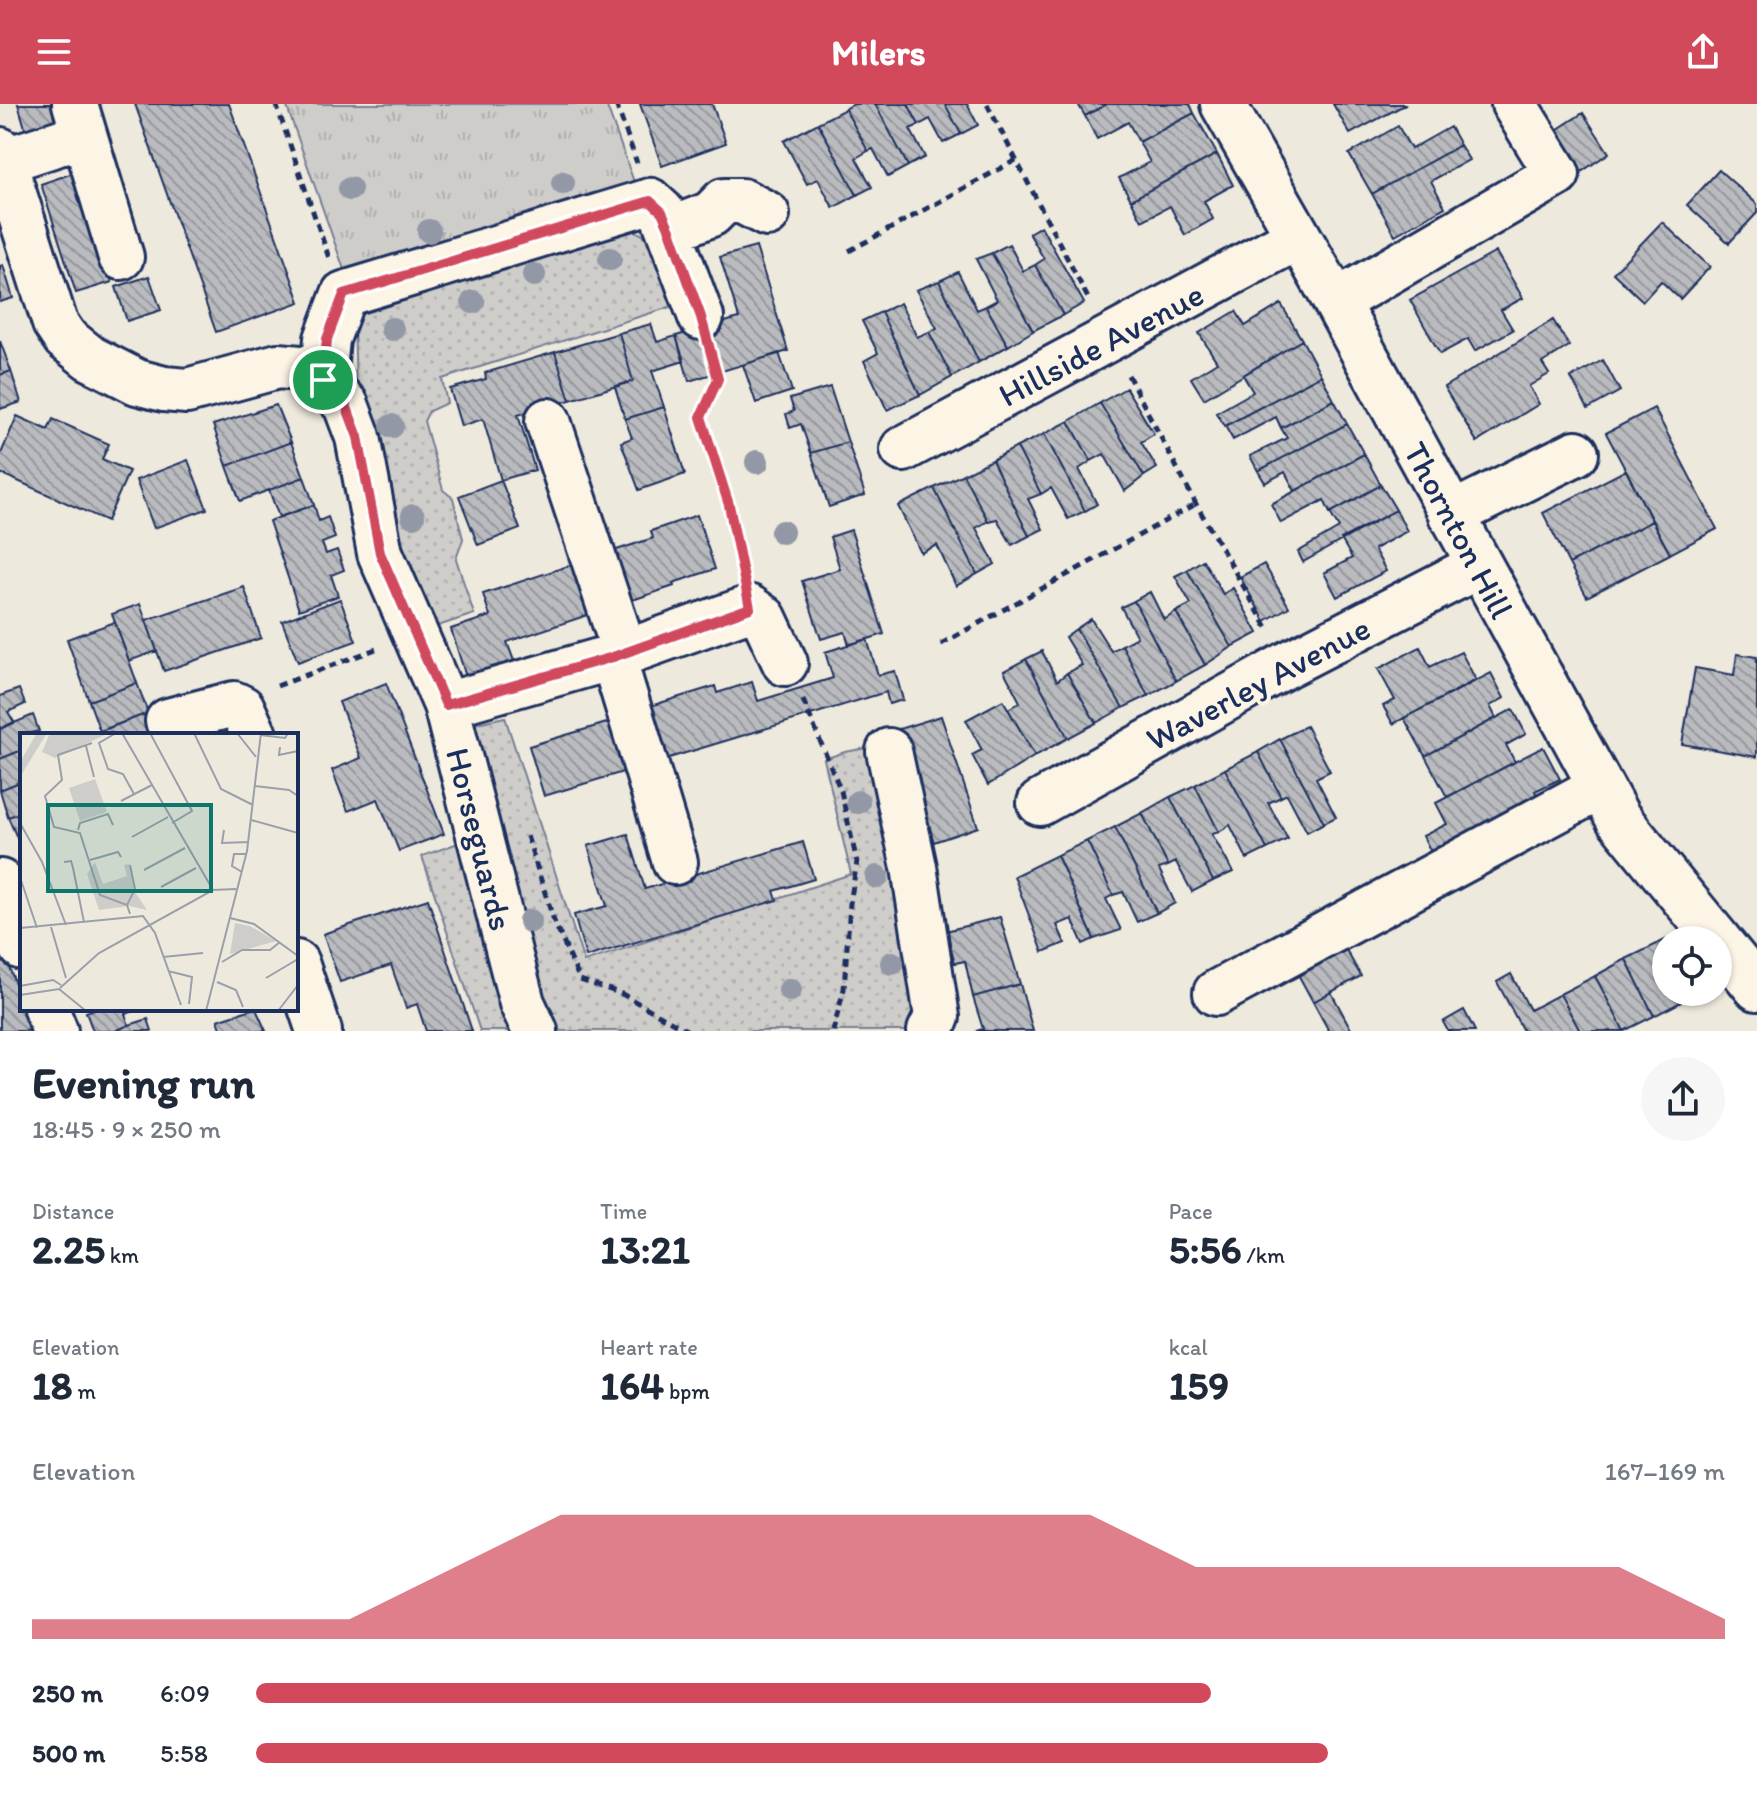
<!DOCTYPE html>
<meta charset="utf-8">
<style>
body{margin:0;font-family:Itim,sans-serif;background:#f6f6f7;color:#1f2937;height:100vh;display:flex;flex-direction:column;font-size:30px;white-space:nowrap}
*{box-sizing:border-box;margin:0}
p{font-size:26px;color:#747a83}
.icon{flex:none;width:44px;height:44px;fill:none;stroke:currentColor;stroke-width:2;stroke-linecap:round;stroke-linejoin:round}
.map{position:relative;height:927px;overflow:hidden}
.side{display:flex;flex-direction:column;background:#fff;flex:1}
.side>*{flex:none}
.controls{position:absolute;left:1652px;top:822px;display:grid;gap:16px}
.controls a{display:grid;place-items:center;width:80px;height:80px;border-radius:50%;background:#fff;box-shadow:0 2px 6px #0004;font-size:40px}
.pin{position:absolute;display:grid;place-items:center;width:68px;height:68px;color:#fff;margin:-34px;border:4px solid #fff;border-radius:50%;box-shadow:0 2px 8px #0007}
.round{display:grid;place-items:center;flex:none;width:84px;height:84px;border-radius:42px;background:#f6f6f7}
.summary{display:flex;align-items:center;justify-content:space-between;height:136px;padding:0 32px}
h1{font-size:44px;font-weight:800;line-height:60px}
.stats{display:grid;grid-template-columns:repeat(3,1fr);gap:12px;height:136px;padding:8px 32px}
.stats div{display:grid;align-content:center}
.stats b{font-size:40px;font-weight:800}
.stats small{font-size:22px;font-weight:400}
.stats p{font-size:22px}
.chart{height:224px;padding:16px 32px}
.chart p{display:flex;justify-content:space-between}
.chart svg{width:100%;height:144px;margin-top:8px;fill:#d1495b;opacity:.7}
ul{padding:0 32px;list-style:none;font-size:26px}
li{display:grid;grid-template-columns:128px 96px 1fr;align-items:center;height:60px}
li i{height:20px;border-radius:10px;background:#d1495b}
header{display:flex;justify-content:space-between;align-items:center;height:104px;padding:0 32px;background:#d1495b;color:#fff;font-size:36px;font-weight:800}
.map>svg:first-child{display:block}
</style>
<header><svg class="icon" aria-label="menu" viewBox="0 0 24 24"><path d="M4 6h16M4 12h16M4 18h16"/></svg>Milers<svg class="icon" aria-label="share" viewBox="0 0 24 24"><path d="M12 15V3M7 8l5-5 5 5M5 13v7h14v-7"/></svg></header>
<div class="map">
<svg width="1757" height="927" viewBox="0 0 1757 927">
<defs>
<pattern id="grass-dots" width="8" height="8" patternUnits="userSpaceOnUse" patternTransform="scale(2)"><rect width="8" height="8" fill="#cfcdca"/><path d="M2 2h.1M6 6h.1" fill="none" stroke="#b1b0b0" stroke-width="1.8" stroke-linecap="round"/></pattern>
<pattern id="park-tufts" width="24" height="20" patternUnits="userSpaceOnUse" patternTransform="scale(2)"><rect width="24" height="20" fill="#cfcdca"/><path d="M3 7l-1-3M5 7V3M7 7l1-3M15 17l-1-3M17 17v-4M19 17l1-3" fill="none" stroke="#b1b0b0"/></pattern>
<pattern id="building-back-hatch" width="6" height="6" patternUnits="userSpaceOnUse" patternTransform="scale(2)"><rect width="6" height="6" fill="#babbbe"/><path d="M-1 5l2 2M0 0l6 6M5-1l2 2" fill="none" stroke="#96989e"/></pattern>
</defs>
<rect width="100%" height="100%" fill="#eee9dd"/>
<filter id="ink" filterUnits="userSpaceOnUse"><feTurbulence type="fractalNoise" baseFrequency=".0125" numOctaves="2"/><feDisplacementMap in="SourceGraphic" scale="16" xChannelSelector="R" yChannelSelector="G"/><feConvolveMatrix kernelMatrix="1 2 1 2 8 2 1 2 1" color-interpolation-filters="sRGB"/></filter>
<g filter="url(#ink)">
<path fill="url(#grass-dots)" stroke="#757e94" stroke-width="2" d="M 623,121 L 651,135 L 673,202 L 442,275 L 447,299 L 429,307 L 424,317 L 443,386 L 453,394 L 463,435 L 456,455 L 474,510 L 426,526 L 404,472 L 356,287 L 354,216 L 374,192 Z
M 505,613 L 584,858 L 851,770 L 824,655 L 845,648 L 878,642 L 934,927 L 480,927 L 422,752 L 486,729 L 463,642 L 477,619 Z"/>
<path fill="url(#park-tufts)" stroke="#757e94" stroke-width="2" d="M 286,0 L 606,0 L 634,78 L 347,174 Z"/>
<path fill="url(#building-back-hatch)" stroke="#1b2f5e" stroke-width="2" d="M 18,0 L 55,0 L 61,17 L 26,27 Z
M 135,0 L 229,0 L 300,198 L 216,228 Z
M 640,0 L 712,0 L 726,39 L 662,62 Z
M 854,0 L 875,0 L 908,62 L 888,73 L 873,45 L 868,47 L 845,5 Z
M 875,0 L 908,0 L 919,21 L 910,25 L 925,53 L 908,62 Z
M 908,0 L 945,0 L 961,30 L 943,39 L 930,15 L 919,21 Z
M 945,0 L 967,0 L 978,21 L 961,30 Z
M 1078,0 L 1107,0 L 1085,12 Z
M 1107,0 L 1190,0 L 1194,9 L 1139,38 L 1128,18 L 1097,35 L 1085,12 Z
M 1333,0 L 1406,0 L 1350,30 Z
M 845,5 L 868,47 L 856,54 L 872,83 L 857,91 L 818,19 Z
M 1194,9 L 1217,50 L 1131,96 L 1119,74 L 1150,58 L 1139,38 Z
M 1583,9 L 1609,49 L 1581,68 L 1555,27 Z
M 818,19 L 857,91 L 833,104 L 818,75 L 807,80 L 784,37 Z
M 1398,22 L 1411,45 L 1450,23 L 1460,41 L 1372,90 L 1349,50 Z
M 1460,41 L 1469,56 L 1431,77 L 1445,103 L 1395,131 L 1372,90 Z
M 1217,50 L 1233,81 L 1204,97 L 1213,115 L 1185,131 L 1170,102 L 1142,117 L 1131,96 Z
M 1719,66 L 1757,100 L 1757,109 L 1729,139 L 1687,101 Z
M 76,68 L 112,178 L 76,189 L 41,80 Z
M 1662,118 L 1710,163 L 1680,195 L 1661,177 L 1643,197 L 1613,169 Z
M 1041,122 L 1084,199 L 1063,211 L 1035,161 L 1044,155 L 1029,129 Z
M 1009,140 L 1023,167 L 1035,161 L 1063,211 L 1033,227 L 992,149 Z
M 756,143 L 788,247 L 689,277 L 676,232 L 739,214 L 720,153 Z
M 1496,148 L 1523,194 L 1501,206 L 1513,226 L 1475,247 L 1468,235 L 1440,250 L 1410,196 Z
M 992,149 L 1033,227 L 1008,242 L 986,202 L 997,196 L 976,155 Z
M 3,161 L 13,194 L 0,198 L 0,162 Z
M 958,168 L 977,206 L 986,202 L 1008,242 L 979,258 L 939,177 Z
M 149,172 L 161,206 L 127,217 L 116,183 Z
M 939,177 L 979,258 L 952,273 L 929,228 L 937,224 L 916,186 Z
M 900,199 L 917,233 L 929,228 L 952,273 L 920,291 L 881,208 Z
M 1281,200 L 1302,236 L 1204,295 L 1191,274 L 1217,258 L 1199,229 L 1236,207 L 1245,222 Z
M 881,208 L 920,291 L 887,306 L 864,257 L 878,249 L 862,217 Z
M 1553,216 L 1569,242 L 1542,259 L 1549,270 L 1529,282 L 1539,300 L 1477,338 L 1444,283 Z
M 651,220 L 657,238 L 676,232 L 684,257 L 652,267 L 664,303 L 625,315 L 615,283 L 633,277 L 619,229 Z
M 619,229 L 633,277 L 570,296 L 555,248 Z
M 1302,236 L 1321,271 L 1225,322 L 1216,309 L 1253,288 L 1243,271 Z
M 0,237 L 11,267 L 0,271 Z
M 555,248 L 570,296 L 518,311 L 535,366 L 501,376 L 483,315 L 461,322 L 450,285 L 486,275 L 485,269 Z
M 779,249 L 792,287 L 756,299 L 743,261 Z
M 1603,256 L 1620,287 L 1588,305 L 1571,274 Z
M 11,267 L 21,298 L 0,305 L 0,271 Z
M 1321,271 L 1334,296 L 1281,324 L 1276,313 L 1233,336 L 1225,322 Z
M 830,283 L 848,338 L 811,349 L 801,320 L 790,324 L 786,310 L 794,307 L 790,295 Z
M 1126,284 L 1154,330 L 1141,338 L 1157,364 L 1144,372 L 1100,299 Z
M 1334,296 L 1347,320 L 1258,367 L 1250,352 L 1287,334 L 1281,324 Z
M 1100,299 L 1144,372 L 1125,387 L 1104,350 L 1091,357 L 1069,317 Z
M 276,301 L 291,338 L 227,362 L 213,321 Z
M 664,303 L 685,370 L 639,386 L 621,338 L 632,334 L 625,315 Z
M 1654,304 L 1717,425 L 1670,450 L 1606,329 Z
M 17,312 L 48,326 L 53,315 L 109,340 L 102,355 L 129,367 L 107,417 L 0,369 L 0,352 Z
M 1069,317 L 1091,357 L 1079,365 L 1097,400 L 1085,407 L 1044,330 Z
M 1347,320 L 1364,350 L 1295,387 L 1285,368 L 1265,379 L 1258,367 Z
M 1044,330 L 1085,407 L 1068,415 L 1051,384 L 1041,390 L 1017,343 Z
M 291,338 L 304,373 L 240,397 L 227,362 Z
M 848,338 L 865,391 L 829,403 L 811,349 Z
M 1017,343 L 1041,390 L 1028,395 L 1043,425 L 1029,432 L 992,356 Z
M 1364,350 L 1381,381 L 1330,409 L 1324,396 L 1281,419 L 1271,400 Z
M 188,356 L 207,405 L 154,424 L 136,376 Z
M 992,356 L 1029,432 L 1012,441 L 997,415 L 988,417 L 963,370 Z
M 1626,366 L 1652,417 L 1569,460 L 1543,409 Z
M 963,370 L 988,417 L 976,424 L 995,460 L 977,470 L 934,384 Z
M 304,373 L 314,401 L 279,413 L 269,386 Z
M 501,376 L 520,425 L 478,441 L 459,392 Z
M 1381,381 L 1396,406 L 1303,458 L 1298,448 L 1339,424 L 1330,409 Z
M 934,384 L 977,470 L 956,482 L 937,441 L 921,449 L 898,402 Z
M 314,401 L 319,417 L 328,413 L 335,434 L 322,439 L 326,450 L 337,446 L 344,466 L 331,471 L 338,492 L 299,506 L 269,417 Z
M 1396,406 L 1407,427 L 1374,445 L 1386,467 L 1337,493 L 1324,469 L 1352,454 L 1341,435 Z
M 697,411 L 715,465 L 673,479 L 674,482 L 507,538 L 514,557 L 466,573 L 451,525 L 490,512 L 483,490 L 653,434 L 651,427 Z
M 1652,417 L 1670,450 L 1587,493 L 1569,460 Z
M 851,426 L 884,530 L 849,541 L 845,528 L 821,535 L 802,477 L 840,465 L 830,433 Z
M 1203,456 L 1223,490 L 1233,484 L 1258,529 L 1232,543 L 1187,466 Z
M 1264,460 L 1289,503 L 1265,517 L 1240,473 Z
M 1187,466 L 1232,543 L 1205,561 L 1176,508 L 1191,500 L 1175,472 Z
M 244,483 L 261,534 L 164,567 L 146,516 Z
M 1150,488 L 1164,516 L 1176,508 L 1205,561 L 1176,577 L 1134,497 Z
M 340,495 L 356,537 L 298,558 L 282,517 Z
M 1134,497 L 1176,577 L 1148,592 L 1122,541 L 1137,533 L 1121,503 Z
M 140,500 L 157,547 L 129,557 L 112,510 Z
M 1091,515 L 1111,547 L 1122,541 L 1148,592 L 1123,604 L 1076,525 Z
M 115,518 L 137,579 L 89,597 L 67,535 Z
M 1076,525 L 1123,604 L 1096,619 L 1067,569 L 1082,561 L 1065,533 Z
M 867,535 L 878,571 L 895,567 L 903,596 L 889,600 L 886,588 L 544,692 L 529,642 L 627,613 L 644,604 L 715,582 L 717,589 L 752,578 L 758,597 L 833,574 L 825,548 Z
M 1420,543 L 1430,563 L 1461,548 L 1476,576 L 1393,620 L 1383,602 L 1395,596 L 1378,565 Z
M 1042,547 L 1057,577 L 1067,569 L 1096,619 L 1068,634 L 1026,555 Z
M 1737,550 L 1757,553 L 1757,653 L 1682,640 L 1695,564 L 1734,571 Z
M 1026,555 L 1068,634 L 1035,652 L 1008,605 L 1020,598 L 1004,567 Z
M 1491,569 L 1504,594 L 1490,602 L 1496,614 L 1425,652 L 1404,614 Z
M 137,579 L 148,609 L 100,627 L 89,597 Z
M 386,579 L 444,730 L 399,747 L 378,695 L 348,707 L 332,666 L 361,654 L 339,598 Z
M 19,585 L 25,600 L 8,608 L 14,618 L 0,625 L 0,592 Z
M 1003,596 L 1035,652 L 988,681 L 972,651 L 982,646 L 966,616 Z
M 1513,605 L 1526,630 L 1506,641 L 1515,658 L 1447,693 L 1425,652 Z
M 148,609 L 156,631 L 94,631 L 93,630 Z
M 33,611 L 39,627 L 22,631 L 22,646 L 0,655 L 0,625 Z
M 941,612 L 978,723 L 934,738 L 896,626 Z
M 1306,622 L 1330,667 L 1316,674 L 1336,713 L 1324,719 L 1280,635 Z
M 1280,635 L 1324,719 L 1307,728 L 1287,690 L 1281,693 L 1258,648 Z
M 1543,643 L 1560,675 L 1535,687 L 1541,699 L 1435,756 L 1423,732 L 1447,720 L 1436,699 Z
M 22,646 L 22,677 L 0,686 L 0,655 Z
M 1258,648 L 1281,693 L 1268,699 L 1288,735 L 1267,745 L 1225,665 Z
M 1225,665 L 1267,745 L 1247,755 L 1230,721 L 1219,728 L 1195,681 Z
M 22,677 L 22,708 L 8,713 L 0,686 Z
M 1195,681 L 1219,728 L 1212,730 L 1233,768 L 1213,777 L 1170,693 Z
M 1170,693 L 1213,777 L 1192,788 L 1176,758 L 1168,762 L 1142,709 Z
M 22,708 L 22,743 L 21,743 L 8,713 Z
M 1142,709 L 1168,762 L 1159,765 L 1175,799 L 1157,809 L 1115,723 Z
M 1115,723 L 1157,809 L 1137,818 L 1123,788 L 1113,791 L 1087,737 Z
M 628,730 L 645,785 L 803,738 L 814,775 L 774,787 L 777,796 L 586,853 L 574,811 L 607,802 L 588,742 Z
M 1087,737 L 1113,791 L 1106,795 L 1121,826 L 1094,835 L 1057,751 Z
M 1057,751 L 1094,835 L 1083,840 L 1072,815 L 1057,821 L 1065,839 L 1043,848 L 1014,772 Z
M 428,795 L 472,927 L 426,927 L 417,900 L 406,904 L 391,861 L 340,878 L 323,830 Z
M 1000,813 L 1020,880 L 973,893 L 965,857 L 955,859 L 946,827 Z
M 1665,836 L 1666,888 L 1691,888 L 1693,892 L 1654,912 L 1626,855 Z
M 1341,837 L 1361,872 L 1313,898 L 1294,863 Z
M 5,853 L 22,897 L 22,905 L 25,905 L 34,927 L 0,927 L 0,855 Z
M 1626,855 L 1654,912 L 1624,927 L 1595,872 Z
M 1511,870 L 1530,906 L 1560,890 L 1580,927 L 1523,927 L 1497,878 Z
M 1595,872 L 1624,927 L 1580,927 L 1560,890 Z
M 1020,880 L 1033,927 L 976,927 L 983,925 L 973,893 Z
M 1331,888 L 1352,927 L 1329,927 L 1313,898 Z
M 94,905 L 141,905 L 125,910 L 129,921 L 115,927 L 93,927 L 86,908 Z
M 252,905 L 256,905 L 266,927 L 222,927 L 218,916 Z
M 1464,906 L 1475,927 L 1448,927 L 1443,918 Z
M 148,915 L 152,927 L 115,927 L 129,921 Z"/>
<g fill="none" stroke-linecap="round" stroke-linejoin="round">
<defs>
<path id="minor" d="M 75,0 L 121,153
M 1223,0 L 1336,198 L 1618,714 L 1718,836
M 0,46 L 55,219 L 65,234 L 90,254 L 137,278 L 164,285 L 187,287 L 278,262 L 300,264 L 323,276 L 346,301 L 358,333 L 380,449 L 446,601 L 522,899 L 535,927
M 3,57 L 83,31
M 670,126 L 711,110 L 724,97 L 742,97 L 767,110
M 1336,198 L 1557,70 L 1514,0
M 323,276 L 327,235 L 344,190 L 650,97 L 662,108 L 701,213
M 548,317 L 625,549
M 903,345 L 1298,133
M 1451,411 L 1576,349
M 613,553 L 675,758
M 446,601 L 613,553 L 750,504 L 764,514 L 785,559
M 168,617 L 234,600 L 242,604 L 254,631
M 889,647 L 914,763 L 937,913 L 930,927
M 1040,699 L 1288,560 L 1478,462
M 0,778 L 22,843
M 1718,836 L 1757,884
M 296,859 L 319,927
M 1216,889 L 1600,683
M 46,905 L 55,927"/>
</defs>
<use href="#minor" stroke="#1b2f5e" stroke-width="50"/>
<path stroke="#1b2f5e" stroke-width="5" stroke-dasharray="8 6" stroke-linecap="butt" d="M 276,0 L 329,154
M 616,0 L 637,59
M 987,0 L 1090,198
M 849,147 L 1016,56
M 712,253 L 718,275 L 701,313 L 729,401 L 742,465
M 1128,271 L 1196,400 L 1268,525
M 941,540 L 1196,400
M 277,582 L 376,545
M 803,596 L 841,687 L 857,758 L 850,799 L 844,885 L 833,927
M 527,732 L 554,817 L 580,876 L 622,890 L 688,927"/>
<use href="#minor" stroke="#fcf5e5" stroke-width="44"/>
</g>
<g fill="#9398a6">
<circle cx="563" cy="79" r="12"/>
<circle cx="350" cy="85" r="12"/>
<circle cx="429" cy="127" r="12"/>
<circle cx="610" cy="155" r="12"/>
<circle cx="534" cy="171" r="12"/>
<circle cx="473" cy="198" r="12"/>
<circle cx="392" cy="225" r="12"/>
<circle cx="392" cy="322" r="12"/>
<circle cx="757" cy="358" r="12"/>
<circle cx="413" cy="412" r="12"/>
<circle cx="782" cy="428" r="12"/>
<circle cx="858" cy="698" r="12"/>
<circle cx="877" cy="773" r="12"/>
<circle cx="530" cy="817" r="12"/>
<circle cx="892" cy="859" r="12"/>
<circle cx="790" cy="886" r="12"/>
</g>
</g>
<g fill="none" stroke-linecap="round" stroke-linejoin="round" filter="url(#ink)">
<defs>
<path id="route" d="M 650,97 L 662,108 L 670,126 L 701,213 L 718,275 L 701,313 L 729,401 L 750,504 L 613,553 L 446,601 L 380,449 L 358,333 L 346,301 L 323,276 L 327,235 L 344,190 Z"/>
</defs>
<use href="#route" stroke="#fff" stroke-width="16"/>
<use href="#route" stroke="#d1495b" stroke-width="10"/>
</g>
<g text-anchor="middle" stroke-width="8" stroke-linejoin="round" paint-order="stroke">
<g font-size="34" fill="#1b2f5e" stroke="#fcf5e5">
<text transform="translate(1101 240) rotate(-28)" y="12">Hillside Avenue</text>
<text transform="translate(1459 426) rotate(62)" y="12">Thornton Hill</text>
<text transform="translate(1258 579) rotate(-28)" y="12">Waverley Avenue</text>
<text transform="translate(480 735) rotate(76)" y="12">Horseguards</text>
</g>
</g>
<g transform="translate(20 629)">
<rect width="278" height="278" fill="#eee9dd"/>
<path d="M 75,129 L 83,151 L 107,143 L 104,132 L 109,131 L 115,159 L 127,177 L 109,173 L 79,177 L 67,141 Z" fill="#cfcdca"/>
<path d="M 17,0 L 27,0 L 0,44 L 0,29 Z" fill="#cfcdca"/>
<path d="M 30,0 L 89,0 L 35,25 L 22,19 ZM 75,46 L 87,79 L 60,88 L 49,55 ZM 215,190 L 230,193 L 256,208 L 210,221 Z" fill="#cfcdca"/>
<path fill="none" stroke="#9a9faa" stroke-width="2" d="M 96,0 L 79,10 L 88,36 L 103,41 L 114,61M 102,0 L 193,157M 130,0 L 172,78 L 152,90M 174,0 L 201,56 L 233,72M 217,0 L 236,24M 240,2 L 265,5 L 268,0M 72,10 L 38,22 L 42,47 L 25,63 L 34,94 L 60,100 L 80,162 L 107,172 L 110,181M 66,13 L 74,44M 260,14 L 259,22 L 278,18M 235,53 L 269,57 L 278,63M 101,68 L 132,52M 231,87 L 278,100M 0,90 L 22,129 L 46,192M 58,97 L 60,90 L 88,81 L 93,92M 204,97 L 202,110 L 228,109M 112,104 L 148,84M 70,127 L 98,119 L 101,124M 44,129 L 51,128 L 53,135 L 64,189M 124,137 L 165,115M 222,139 L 212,133 L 214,121 L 226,121M 0,144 L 17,195M 141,154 L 176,135M 107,172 L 115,156 L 110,132M 210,185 L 234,191 L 278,223M 31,194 L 46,245M 0,195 L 123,183 L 135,200 L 161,272M 143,224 L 183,220M 202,229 L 222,217 L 250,217 L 260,209M 148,238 L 172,244 L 169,271M 246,245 L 278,226M 197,249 L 216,257 L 223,274M 0,253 L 33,247 L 41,252M 40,255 L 79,220 L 193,157 L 216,156M 0,262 L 39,256 L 66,278M 186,278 L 227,118 L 241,0M 258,278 L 278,252"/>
<path fill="#0f766e" fill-opacity="0.15" stroke="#0f766e" stroke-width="4" d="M 28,72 L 191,72 L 191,158 L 28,158 Z"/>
<rect width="278" height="278" fill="none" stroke="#1b2f5e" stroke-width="4"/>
</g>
</svg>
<div class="controls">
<a><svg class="icon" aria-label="locate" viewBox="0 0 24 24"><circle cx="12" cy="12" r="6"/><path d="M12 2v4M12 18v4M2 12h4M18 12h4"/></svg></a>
</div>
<div class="pin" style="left:323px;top:276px;background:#1e9e55"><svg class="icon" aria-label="arrive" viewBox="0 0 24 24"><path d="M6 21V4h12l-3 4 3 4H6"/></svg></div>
</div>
<section class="side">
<div class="summary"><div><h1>Evening run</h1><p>18:45 · 9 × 250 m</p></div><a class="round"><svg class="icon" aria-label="share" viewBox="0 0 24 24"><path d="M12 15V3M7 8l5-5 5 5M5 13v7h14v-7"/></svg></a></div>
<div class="stats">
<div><p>Distance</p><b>2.25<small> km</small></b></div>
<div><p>Time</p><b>13:21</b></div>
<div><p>Pace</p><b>5:56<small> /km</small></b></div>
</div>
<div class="stats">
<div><p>Elevation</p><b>18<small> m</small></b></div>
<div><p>Heart rate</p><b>164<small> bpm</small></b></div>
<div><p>kcal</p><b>159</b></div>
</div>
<div class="chart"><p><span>Elevation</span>167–169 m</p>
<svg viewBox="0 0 160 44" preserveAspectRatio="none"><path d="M0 44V38L10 38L20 38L30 38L40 22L50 6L60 6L70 6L80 6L90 6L100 6L110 22L120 22L130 22L140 22L150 22L160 38V44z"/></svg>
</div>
<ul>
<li><b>250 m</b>6:09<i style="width:65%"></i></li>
<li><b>500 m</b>5:58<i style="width:73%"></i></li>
</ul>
</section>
